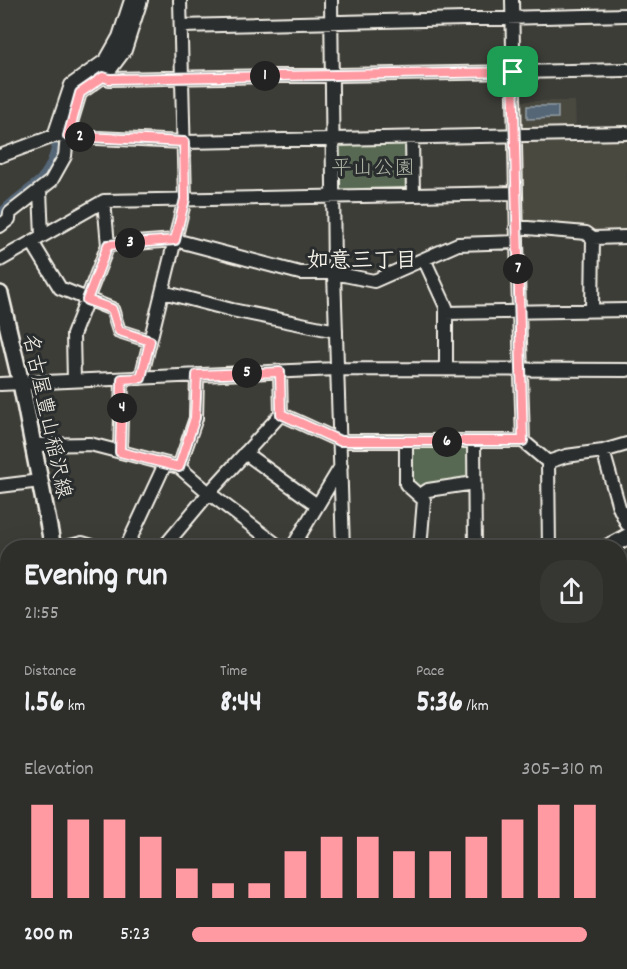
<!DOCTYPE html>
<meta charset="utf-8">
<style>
body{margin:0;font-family:Dekko,"Klee One",sans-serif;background:#363632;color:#f1f3f6;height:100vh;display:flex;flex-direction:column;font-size:22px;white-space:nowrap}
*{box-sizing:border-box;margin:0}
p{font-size:20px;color:#a7a8a8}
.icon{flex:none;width:33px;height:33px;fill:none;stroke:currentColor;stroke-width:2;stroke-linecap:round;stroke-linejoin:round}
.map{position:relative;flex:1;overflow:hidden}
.sheet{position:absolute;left:0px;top:540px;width:627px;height:429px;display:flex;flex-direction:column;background:#2e2e2a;border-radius:24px 24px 0 0;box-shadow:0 6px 24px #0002,0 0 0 2px #494a47}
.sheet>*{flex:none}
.pin{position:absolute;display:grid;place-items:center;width:51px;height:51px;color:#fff;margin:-26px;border-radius:12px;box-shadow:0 3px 9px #0006}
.km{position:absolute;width:30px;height:30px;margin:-15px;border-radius:50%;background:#222;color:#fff;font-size:16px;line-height:30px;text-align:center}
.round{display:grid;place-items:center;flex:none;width:63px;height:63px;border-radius:24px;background:#363632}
.summary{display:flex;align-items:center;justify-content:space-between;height:102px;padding:0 24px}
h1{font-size:33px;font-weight:700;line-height:45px}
.stats{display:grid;grid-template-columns:repeat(3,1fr);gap:9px;height:102px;padding:6px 24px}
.stats div{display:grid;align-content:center}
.stats b{font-size:30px;font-weight:700}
.stats small{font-size:16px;font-weight:400}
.stats p{font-size:16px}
.chart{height:168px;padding:12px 24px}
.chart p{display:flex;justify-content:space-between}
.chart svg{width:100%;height:108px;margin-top:6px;stroke:#ff9aa2;stroke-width:6}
ul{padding:0 24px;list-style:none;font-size:20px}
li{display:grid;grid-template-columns:96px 72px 1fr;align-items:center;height:45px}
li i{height:15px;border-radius:8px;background:#ff9aa2}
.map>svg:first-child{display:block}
</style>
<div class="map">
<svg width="627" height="969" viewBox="0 0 627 969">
<rect width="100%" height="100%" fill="#3d3d38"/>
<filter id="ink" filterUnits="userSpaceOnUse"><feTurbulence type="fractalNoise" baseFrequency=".0167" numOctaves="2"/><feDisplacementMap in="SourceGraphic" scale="12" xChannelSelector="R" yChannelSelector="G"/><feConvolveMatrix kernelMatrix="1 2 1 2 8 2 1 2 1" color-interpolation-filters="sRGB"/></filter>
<g filter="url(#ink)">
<path fill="#4a4840" d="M 520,101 L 575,101 L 576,130 L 523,131 L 521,128 Z
M 627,138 L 627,234 L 597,235 L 523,221 L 521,144 L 525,140 Z
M 0,959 L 7,959 L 8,962 L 50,962 L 51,969 L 0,969 Z"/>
<path fill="#586953" stroke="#a6ad9e" stroke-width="1.5" d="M 406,143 L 407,191 L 342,193 L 337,189 L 337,147 L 341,144 Z
M 469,445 L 472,479 L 421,489 L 409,481 L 411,446 Z
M 0,798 L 7,821 L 7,901 L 0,902 Z
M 359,962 L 401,962 L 379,969 L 361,969 Z"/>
<path fill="#546677" stroke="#949ea4" stroke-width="1.5" d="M 527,106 L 558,106 L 558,118 L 527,119 Z"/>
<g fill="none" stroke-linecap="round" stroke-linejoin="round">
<path stroke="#949ea4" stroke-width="2" d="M 620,747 L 627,741"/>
<path stroke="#546677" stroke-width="15" d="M 0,219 C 12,203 29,195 43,181 C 58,165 59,143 65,123
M 0,906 L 8,906"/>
<defs>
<path id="minor" d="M 331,0 L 334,273 L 343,548
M 512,0 L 517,242 L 523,441 L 548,462 L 549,548
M 181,26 L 627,15
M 103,77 L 109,79 L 627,70
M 54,136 L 71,85 L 106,60 L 119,37 L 131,0
M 412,138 L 413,194
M 0,156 L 54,136 L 184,142 L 627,133
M 40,191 L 42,236
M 0,226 L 9,219 L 10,213 L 51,181 L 65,156 L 67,136 L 80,93 L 107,74 L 125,50 L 141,0
M 516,227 L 586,233 L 593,238 L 627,237
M 32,242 L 60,288 L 112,309 L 119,331 L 150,341
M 108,245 L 175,240 L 300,273 L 334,273 L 374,281 L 458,244 L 517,242
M 424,259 L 446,307 L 446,369
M 0,260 L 104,201 L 516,193
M 163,292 L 232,310 L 336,331
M 592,310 L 593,238
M 446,313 L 627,310
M 141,378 L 185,199 L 180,0
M 74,381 L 73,335 L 108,245 L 104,201
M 0,384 L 336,369 L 627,370
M 281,414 L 340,441 L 523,441
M 406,441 L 406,484 L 424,500 L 420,548
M 474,442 L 475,548
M 33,445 L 90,444 L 179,467 L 209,493 L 281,548
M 603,451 L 619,507 L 627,524
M 120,452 L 122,379
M 245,453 L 317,505
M 548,462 L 566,456 L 603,451 L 627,444
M 179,467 L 196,418 L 197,375
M 0,486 L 40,481
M 420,495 L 428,490 L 474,483
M 62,548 L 82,543 L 99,548
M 126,548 L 165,464
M 163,548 L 209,493 L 281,414 L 280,372
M 292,548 L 341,466
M 0,582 L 8,580
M 620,654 L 627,652
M 0,676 L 8,705
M 620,687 L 627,685
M 620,761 L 627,769
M 0,783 L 8,783
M 620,819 L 627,812
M 620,859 L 627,855
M 620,932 L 627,926
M 0,951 L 8,951
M 55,962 L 56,969
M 93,962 L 96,969
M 245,962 L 248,969
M 355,962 L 358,969
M 458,962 L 461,969
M 593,962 L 596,969
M 174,963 L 214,962
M 393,969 L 413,962
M 545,969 L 564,962"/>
<path id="major" d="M 0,294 L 21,383 L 53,548
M 607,548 L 627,537
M 0,715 L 8,713
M 174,962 L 176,969"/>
</defs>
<use href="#minor" stroke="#f4f1e8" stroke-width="16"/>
<use href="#major" stroke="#f4f1e8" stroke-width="20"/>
<use href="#minor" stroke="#2a2d2e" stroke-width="12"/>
<use href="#major" stroke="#2a2d2e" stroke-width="15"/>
</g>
</g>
<g fill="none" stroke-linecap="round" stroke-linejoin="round" filter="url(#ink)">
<defs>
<path id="route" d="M 513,72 L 523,441 L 340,441 L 281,414 L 280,372 L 197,375 L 195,418 L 179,467 L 120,452 L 122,379 L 141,378 L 150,341 L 119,331 L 112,309 L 87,300 L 108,245 L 175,240 L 185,199 L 184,142 L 68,136 L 80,93 L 103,77 L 109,79 Z"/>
</defs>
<use href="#route" stroke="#fff" stroke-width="12"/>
<use href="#route" stroke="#ff9aa2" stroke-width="8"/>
</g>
<g text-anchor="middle" stroke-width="6" stroke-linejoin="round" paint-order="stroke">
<g font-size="21" fill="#aeb4a5" stroke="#2a2d2e">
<text x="373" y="174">平山公園</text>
</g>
<g font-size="21" fill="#f4f1e8" stroke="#2a2d2e">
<text transform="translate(48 416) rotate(78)" y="7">名古屋豊山稲沢線</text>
</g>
<g font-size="22" font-weight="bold" fill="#f4f1e8" stroke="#2a2d2e">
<text x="362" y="267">如意三丁目</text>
</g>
</g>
</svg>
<div class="pin" style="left:513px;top:72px;background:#1e9e55"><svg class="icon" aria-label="arrive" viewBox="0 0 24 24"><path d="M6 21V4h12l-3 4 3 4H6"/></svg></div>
<b class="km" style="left:265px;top:76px">1</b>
<b class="km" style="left:80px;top:137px">2</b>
<b class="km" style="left:130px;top:243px">3</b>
<b class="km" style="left:122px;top:408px">4</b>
<b class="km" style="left:247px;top:373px">5</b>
<b class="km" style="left:447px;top:442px">6</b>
<b class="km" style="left:518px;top:269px">7</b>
<section class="sheet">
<div class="summary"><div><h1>Evening run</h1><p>21:55</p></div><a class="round"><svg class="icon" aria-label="share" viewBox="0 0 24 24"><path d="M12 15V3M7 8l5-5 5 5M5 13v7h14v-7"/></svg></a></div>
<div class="stats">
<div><p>Distance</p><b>1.56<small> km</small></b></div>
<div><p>Time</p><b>8:44</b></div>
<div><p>Pace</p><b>5:36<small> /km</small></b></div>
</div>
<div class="chart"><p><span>Elevation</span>305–310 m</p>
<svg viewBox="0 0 160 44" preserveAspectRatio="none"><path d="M5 44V6M15 44V12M25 44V12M35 44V19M45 44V32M55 44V38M65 44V38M75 44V25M85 44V19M95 44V19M105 44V25M115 44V25M125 44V19M135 44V12M145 44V6M155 44V6"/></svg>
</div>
<ul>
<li><b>200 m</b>5:23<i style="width:96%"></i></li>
</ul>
</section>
</div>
